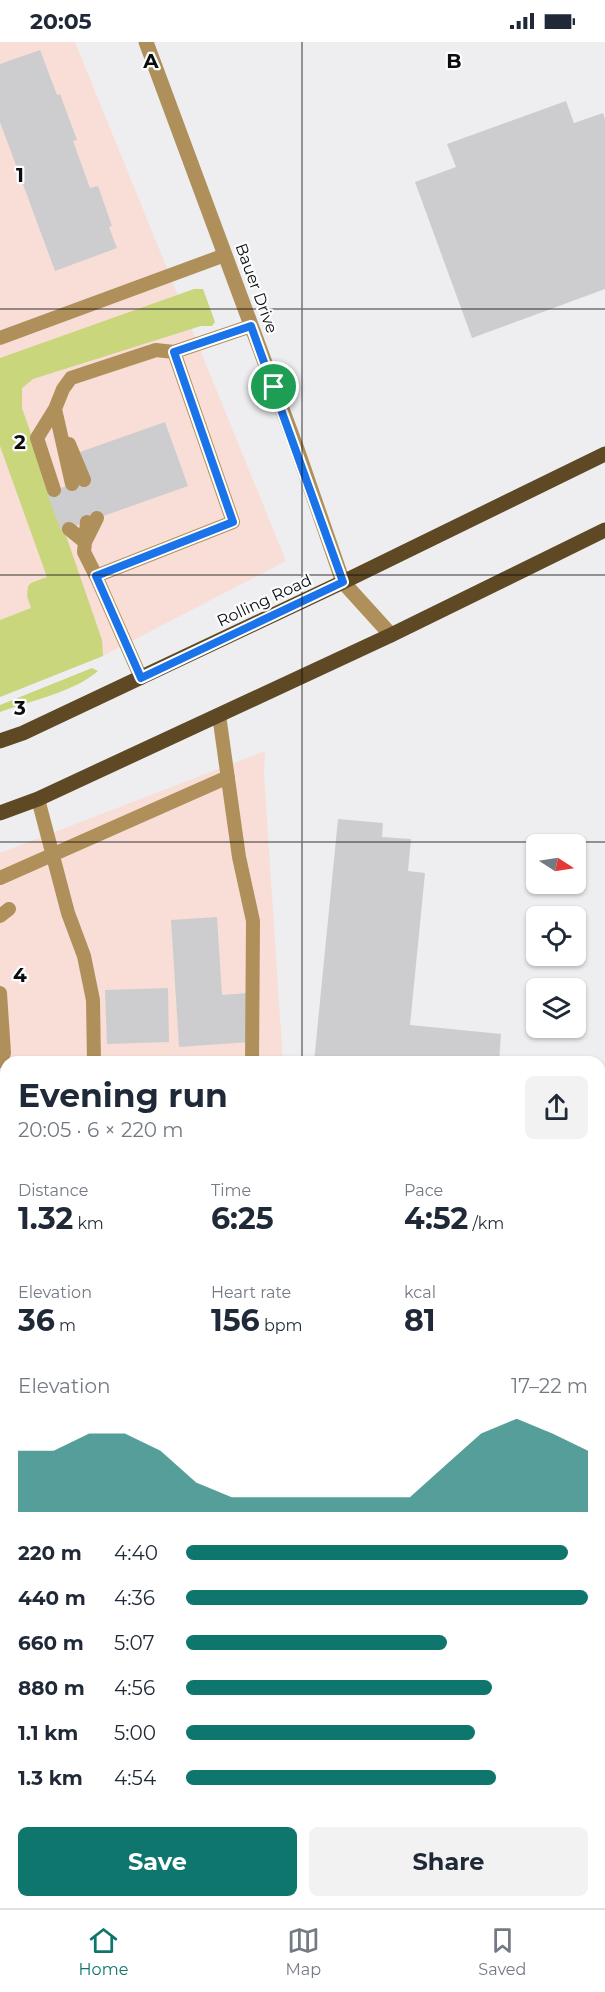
<!DOCTYPE html>
<meta charset="utf-8">
<style>
body{margin:0;font-family:Montserrat,sans-serif;background:#f2f2f3;color:#1f2937;height:100vh;display:flex;flex-direction:column;font-size:22px;white-space:nowrap}
*{box-sizing:border-box;margin:0}
p{font-size:20px;color:#747a83}
.icon{flex:none;width:33px;height:33px;fill:none;stroke:currentColor;stroke-width:2;stroke-linecap:round;stroke-linejoin:round}
.map{position:relative;flex:1;overflow:hidden}
.sheet{position:absolute;left:0px;top:1014px;width:606px;height:852px;display:flex;flex-direction:column;background:#fff;border-radius:18px 18px 0 0;box-shadow:0 2px 4px #0004}
.sheet>*{flex:none}
.needle{width:39px;rotate:102deg}
.buttons{position:absolute;left:526px;top:792px;display:grid;gap:12px}
.buttons a{display:grid;place-items:center;width:60px;height:60px;border-radius:9px;background:#fff;box-shadow:0 2px 4px #0004;font-size:30px}
.pin{position:absolute;display:grid;place-items:center;width:51px;height:51px;color:#fff;margin:-26px;border:3px solid #fff;border-radius:50%;box-shadow:0 2px 6px #0007}
.round{display:grid;place-items:center;flex:none;width:63px;height:63px;border-radius:9px;background:#f2f2f3}
.head{display:flex;align-items:center;justify-content:space-between;height:102px;padding:0 18px}
h1{font-size:33px;font-weight:700;line-height:45px}
.figures{display:grid;grid-template-columns:repeat(3,1fr);gap:9px;height:102px;padding:6px 18px}
.figures div{display:grid;align-content:center}
.figures b{font-size:30px;font-weight:700}
.figures small{font-size:16px;font-weight:400}
.figures p{font-size:16px}
.chart{height:168px;padding:12px 18px}
.chart p{display:flex;justify-content:space-between}
.chart svg{width:100%;height:108px;margin-top:6px;fill:#0f766e;opacity:.7}
.primary-button{display:flex;gap:12px;margin-top:auto;padding:12px 18px}
.primary-button a{flex:1;height:69px;border-radius:9px;background:#0f766e;color:#fff;font-size:24px;font-weight:700;line-height:69px;text-align:center}
.primary-button a+a{background:#f2f2f3;color:#1f2937}
ul{padding:0 18px;list-style:none;font-size:20px}
li{display:grid;grid-template-columns:96px 72px 1fr;align-items:center;height:45px}
li i{height:15px;border-radius:8px;background:#0f766e}
.status{display:flex;justify-content:space-between;align-items:center;height:42px;padding:0 30px;background:#fff;direction:ltr}
.status svg{height:16px;fill:currentColor}
.dock{display:flex;justify-content:space-around;align-items:center;height:84px;border-top:2px solid #e0e1e3;background:#fff;font-size:16px;color:#747a83}
.dock a{display:grid;justify-items:center;gap:3px}
.dock .active{color:#0f766e}
.map>svg:first-child{display:block}
</style>
<div class="status"><b>20:05</b><svg viewBox="0 0 49 12"><path d="M0 12V9h3v3zM5 12V6h3v6zM10 12V3h3v9zM15 12V0h3v12zM26 1h20v11H26zM47 4h2v5h-2z"/></svg></div>
<div class="map">
<svg width="605" height="1866" viewBox="0 0 605 1866">
<rect width="100%" height="100%" fill="#eeeef0"/>
<path fill="#f8ded6" d="M 0,0 L 75,0 L 286,519 L 103,614 L 0,655 Z
M 265,709 L 264,732 L 283,1020 L 6,1020 L 6,1860 L 332,1860 L 333,1866 L 0,1866 L 0,811 Z"/>
<path fill="#c9d67c" d="M 194,247 L 203,247 L 215,280 L 212,284 L 201,284 L 33,337 L 22,346 L 22,366 L 102,598 L 103,614 L 0,655 L 0,578 L 31,566 L 27,554 L 28,544 L 31,541 L 47,535 L 0,404 L 0,316 Z
M 92,626 L 98,629 C 74,650 30,659 0,670 L 0,663 Z"/>
<path fill="#cdcdcf" d="M 40,8 L 57,53 L 60,52 L 77,98 L 73,99 L 90,146 L 98,144 L 112,184 L 109,185 L 117,206 L 55,229 L 0,80 L 0,22 Z
M 566,59 L 574,81 L 603,71 L 605,77 L 605,247 L 472,296 L 415,140 L 456,125 L 447,102 Z
M 165,380 L 188,444 L 61,489 L 47,451 L 89,436 L 80,410 Z
M 338,777 L 383,781 L 382,795 L 411,797 L 408,829 L 425,831 L 410,983 L 501,992 L 499,1020 L 314,1020 Z
M 217,875 L 222,953 L 247,951 L 250,1000 L 179,1005 L 171,878 Z
M 168,946 L 169,1000 L 107,1002 L 105,948 Z
M 0,1471 L 6,1471 L 6,1619 L 4,1619 L 0,1541 Z
M 600,1574 L 605,1575 L 605,1628 L 600,1626 Z
M 15,1860 L 92,1860 L 92,1866 L 16,1866 Z
M 426,1860 L 482,1860 L 483,1866 L 427,1866 Z"/>
<g fill="none" stroke-linecap="round" stroke-linejoin="round">
<path stroke="#af905b" stroke-width="14" d="M 0,296 L 225,213
M 69,402 L 84,438
M 72,442 L 55,367 L 63,347 L 71,336 L 156,308 L 174,310
M 54,448 L 37,396 L 55,367
M 87,480 L 84,510 L 96,534
M 69,487 L 85,500 L 97,476
M 141,636 L 96,534 L 233,480 L 174,310 L 251,284
M 219,673 L 239,815 L 253,879 L 252,1020
M 38,757 L 68,871 L 84,914 L 93,958 L 94,1020
M 0,836 L 228,735
M 0,874 L 9,867
M 0,951 L 4,1011 L 0,1019"/>
<path stroke="#af905b" stroke-width="15" d="M 572,1860 L 572,1866"/>
<path stroke="#af905b" stroke-width="15" d="M 146,0 L 297,407 L 343,540 L 391,593"/>
<path stroke="#5e4924" stroke-width="15" d="M 0,699 L 23,691 L 343,540 L 605,412
M 0,771 L 38,757 L 391,593 L 605,488"/>
</g>
<g fill="none" stroke-linecap="round" stroke-linejoin="round">
<defs>
<path id="route" d="M 251,284 L 343,540 L 141,636 L 96,534 L 233,480 L 174,310 Z"/>
</defs>
<use href="#route" stroke="#fff" stroke-width="12"/>
<use href="#route" stroke="#1a73e8" stroke-width="8"/>
</g>
<path fill="none" stroke="#0c0c0d" stroke-width="1.5" stroke-opacity="0.55" d="M 302,0 L 302,1020M 0,267 L 605,267M 0,533 L 605,533M 0,800 L 605,800M 0,1066 L 6,1066M 600,1066 L 605,1066M 0,1333 L 6,1333M 600,1333 L 605,1333M 0,1599 L 6,1599M 600,1599 L 605,1599M 302,1860 L 302,1866"/>
<g text-anchor="middle" stroke-width="4.5" stroke-linejoin="round" paint-order="stroke">
<g font-size="16" fill="#0c0c0d" stroke="#fbfcfd">
<text transform="translate(257 246) rotate(70)" y="6">Bauer Drive</text>
<text transform="translate(264 558) rotate(-25)" y="6">Rolling Road</text>
</g>
</g>
<g font-size="20" text-anchor="middle" font-weight="bold" fill="#0c0c0d" stroke="#fbfcfd" stroke-width="4.5" stroke-linejoin="round" paint-order="stroke">
<text x="151" y="26">A</text>
<text x="454" y="26">B</text>
<text x="20" y="140">1</text>
<text x="20" y="407">2</text>
<text x="20" y="673">3</text>
<text x="20" y="940">4</text>
</g>
</svg>
<div class="buttons">
<a><svg class="needle" viewBox="-14 -14 28 28"><path d="M0-13l5 13h-10z" fill="#e53935"/><path d="M0 13l5-13h-10z" fill="#747a83"/></svg></a>
<a><svg class="icon" aria-label="locate" viewBox="0 0 24 24"><circle cx="12" cy="12" r="6"/><path d="M12 2v4M12 18v4M2 12h4M18 12h4"/></svg></a>
<a><svg class="icon" aria-label="layers" viewBox="0 0 24 24"><path d="M12 4l9 5-9 5-9-5zM3 14l9 5 9-5"/></svg></a>
</div>
<div class="pin" style="left:274px;top:345px;background:#1e9e55"><svg class="icon" aria-label="arrive" viewBox="0 0 24 24"><path d="M6 21V4h12l-3 4 3 4H6"/></svg></div>
<section class="sheet">
<div class="head"><div><h1>Evening run</h1><p>20:05 · 6 × 220 m</p></div><a class="round"><svg class="icon" aria-label="share" viewBox="0 0 24 24"><path d="M12 15V3M7 8l5-5 5 5M5 13v7h14v-7"/></svg></a></div>
<div class="figures">
<div><p>Distance</p><b>1.32<small> km</small></b></div>
<div><p>Time</p><b>6:25</b></div>
<div><p>Pace</p><b>4:52<small> /km</small></b></div>
</div>
<div class="figures">
<div><p>Elevation</p><b>36<small> m</small></b></div>
<div><p>Heart rate</p><b>156<small> bpm</small></b></div>
<div><p>kcal</p><b>81</b></div>
</div>
<div class="chart"><p><span>Elevation</span>17–22 m</p>
<svg viewBox="0 0 160 44" preserveAspectRatio="none"><path d="M0 44V19L10 19L20 12L30 12L40 19L50 32L60 38L70 38L80 38L90 38L100 38L110 38L120 25L130 12L140 6L150 12L160 19V44z"/></svg>
</div>
<ul>
<li><b>220 m</b>4:40<i style="width:95%"></i></li>
<li><b>440 m</b>4:36<i style="width:100%"></i></li>
<li><b>660 m</b>5:07<i style="width:65%"></i></li>
<li><b>880 m</b>4:56<i style="width:76%"></i></li>
<li><b>1.1 km</b>5:00<i style="width:72%"></i></li>
<li><b>1.3 km</b>4:54<i style="width:77%"></i></li>
</ul>
<div class="primary-button"><a>Save</a><a>Share</a></div>
</section>
</div>
<nav class="dock">
<a class="active"><svg class="icon" aria-label="home" viewBox="0 0 24 24"><path d="M3 11l9-7 9 7M6 9v11h12V9"/></svg>Home</a>
<a><svg class="icon" aria-label="map" viewBox="0 0 24 24"><path d="M3 6l6-2 6 2 6-2v14l-6 2-6-2-6 2zM9 4v14M15 6v14"/></svg>Map</a>
<a><svg class="icon" aria-label="saved" viewBox="0 0 24 24"><path d="M7 4h10v16l-5-4-5 4z"/></svg>Saved</a>
</nav>
